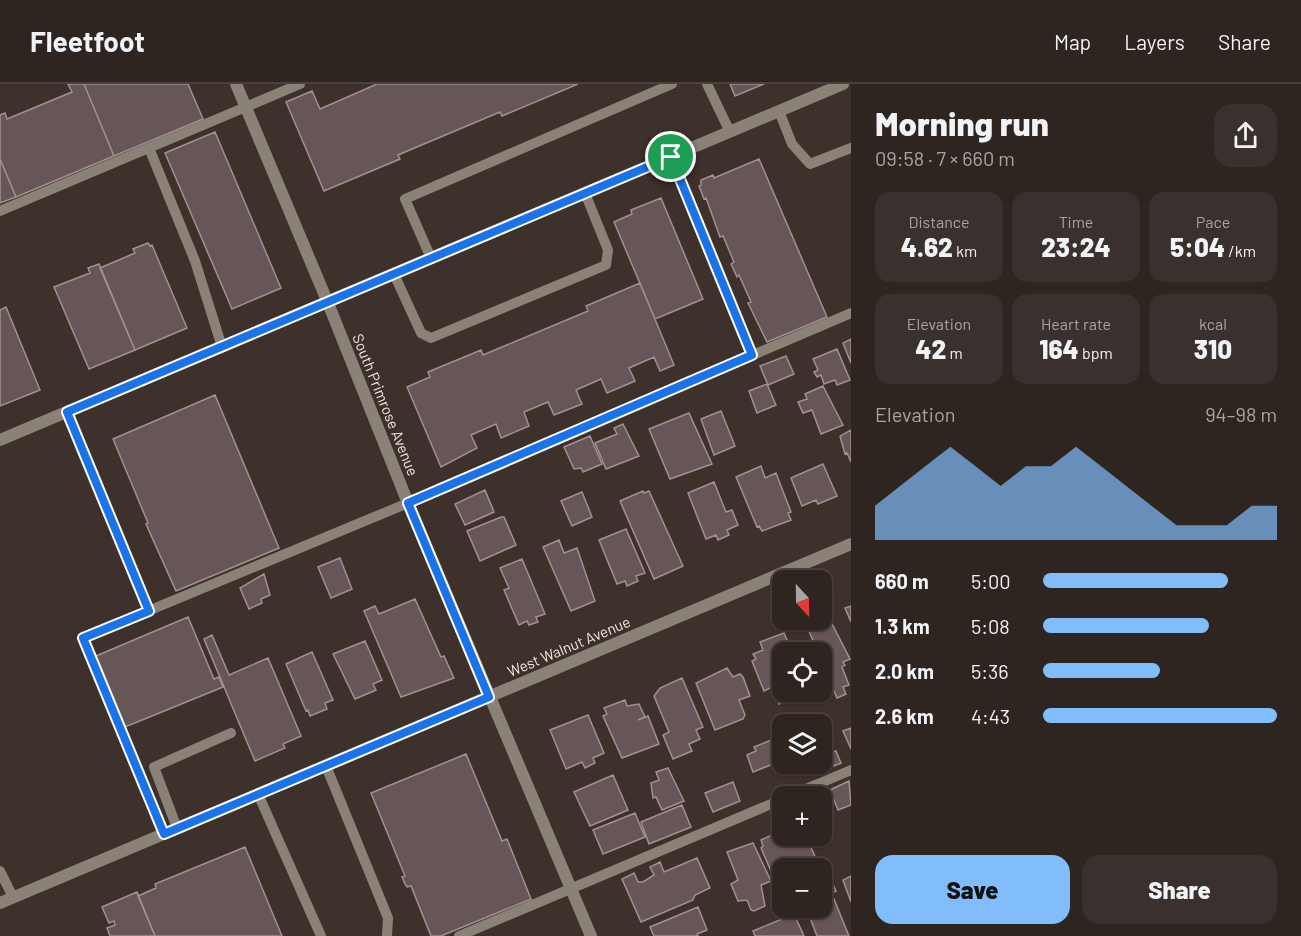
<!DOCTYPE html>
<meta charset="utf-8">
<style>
body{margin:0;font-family:Barlow,sans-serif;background:#3a302d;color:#f1f3f6;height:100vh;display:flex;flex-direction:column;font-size:22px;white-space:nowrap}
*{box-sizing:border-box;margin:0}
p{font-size:20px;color:#a7a4a5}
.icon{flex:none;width:33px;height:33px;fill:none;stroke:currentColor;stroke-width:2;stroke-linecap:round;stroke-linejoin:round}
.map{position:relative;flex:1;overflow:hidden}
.side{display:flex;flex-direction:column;background:#2e2420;width:450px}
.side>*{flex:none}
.needle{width:39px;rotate:158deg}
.fabs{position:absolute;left:772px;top:486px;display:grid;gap:12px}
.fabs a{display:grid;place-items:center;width:60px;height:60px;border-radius:12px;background:#2e2420;box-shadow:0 2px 4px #0004,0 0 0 2px #49413e;font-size:30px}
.pin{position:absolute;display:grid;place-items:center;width:51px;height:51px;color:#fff;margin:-26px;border:3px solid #fff;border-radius:50%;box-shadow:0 2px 6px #0007}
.round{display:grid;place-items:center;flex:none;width:63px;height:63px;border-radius:18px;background:#3a302d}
.overview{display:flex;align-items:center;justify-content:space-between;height:102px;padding:0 24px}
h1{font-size:33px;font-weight:800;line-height:45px}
.stats{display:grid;grid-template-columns:repeat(3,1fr);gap:9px;height:102px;padding:6px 24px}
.stats div{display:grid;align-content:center;border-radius:15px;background:#3a302d;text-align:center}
.stats b{font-size:26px;font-weight:800}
.stats small{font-size:16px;font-weight:400}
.stats p{font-size:16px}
.chart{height:168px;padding:12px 24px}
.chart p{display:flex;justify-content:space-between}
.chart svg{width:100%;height:108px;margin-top:6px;fill:#81bdfa;opacity:.7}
.button{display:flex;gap:12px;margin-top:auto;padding:12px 24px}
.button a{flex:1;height:69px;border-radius:18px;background:#81bdfa;color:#111;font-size:24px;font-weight:800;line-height:69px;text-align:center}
.button a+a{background:#3a302d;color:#f1f3f6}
ul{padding:0 24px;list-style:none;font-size:20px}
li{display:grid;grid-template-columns:96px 72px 1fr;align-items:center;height:45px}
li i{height:15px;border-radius:8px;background:#81bdfa}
header{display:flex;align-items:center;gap:36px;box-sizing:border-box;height:84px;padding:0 30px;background:#2e2420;border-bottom:2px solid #49413e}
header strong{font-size:28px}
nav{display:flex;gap:33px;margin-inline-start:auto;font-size:21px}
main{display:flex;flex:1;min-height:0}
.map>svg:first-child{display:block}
</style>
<header>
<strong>Fleetfoot</strong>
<nav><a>Map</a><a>Layers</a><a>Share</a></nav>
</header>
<main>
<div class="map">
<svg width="851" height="852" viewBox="0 0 851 852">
<rect width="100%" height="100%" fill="#3e302b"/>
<path fill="#675658" stroke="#a29092" stroke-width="1.5" d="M 68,0 L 84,0 L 114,72 L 16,113 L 0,75 L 0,31 L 5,29 L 7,35 L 72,8 Z
M 84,0 L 188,0 L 203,35 L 114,72 Z
M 377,0 L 578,0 L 502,32 L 500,28 L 398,71 L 400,75 L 324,107 L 286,18 L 312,7 L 320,25 Z
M 730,0 L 764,0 L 735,12 Z
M 215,48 L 281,204 L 232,225 L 165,69 Z
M 0,75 L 16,113 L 0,119 Z
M 759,75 L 827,233 L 767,258 L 748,219 L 751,218 L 739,191 L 737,193 L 731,180 L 734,178 L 723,152 L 720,153 L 706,114 L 704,115 L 699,102 L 701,101 L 701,96 L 713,91 L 714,94 Z
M 661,114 L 703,215 L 655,235 L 614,138 L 632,130 L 631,126 Z
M 148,159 L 150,162 L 152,161 L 187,244 L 135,266 L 100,184 L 135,169 L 133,165 Z
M 99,180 L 135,266 L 89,285 L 54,203 L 90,189 L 88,184 Z
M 640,199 L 674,281 L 660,287 L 654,273 L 629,284 L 635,297 L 607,309 L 601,295 L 576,306 L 582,320 L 554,331 L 548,318 L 524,328 L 529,342 L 501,354 L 496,340 L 471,351 L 477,364 L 441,383 L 407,303 L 430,293 L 428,288 L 481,266 L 483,271 L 588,227 L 586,222 Z
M 6,223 L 40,306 L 0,322 L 0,226 Z
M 851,255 L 851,279 L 843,259 Z
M 837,265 L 850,296 L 837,301 L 835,296 L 824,300 L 821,291 L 817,293 L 814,288 L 818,286 L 813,275 Z
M 786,272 L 794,290 L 768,301 L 760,282 Z
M 767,300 L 776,321 L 757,329 L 749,307 Z
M 823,302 L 843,341 L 821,350 L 812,326 L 803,329 L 798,318 L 807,315 L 805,310 Z
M 215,311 L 279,464 L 176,507 L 146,440 L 148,439 L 113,355 Z
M 721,327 L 735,362 L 714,371 L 701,335 Z
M 689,329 L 712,380 L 670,395 L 649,345 Z
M 623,340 L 639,372 L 606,385 L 595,359 L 617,350 L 614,344 Z
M 851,346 L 851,378 L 847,369 L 845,370 L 840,352 Z
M 590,352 L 602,380 L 583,388 L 581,384 L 574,385 L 564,363 Z
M 823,380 L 837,412 L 818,420 L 816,416 L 802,422 L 791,394 Z
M 761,382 L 765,394 L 776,389 L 791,428 L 788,429 L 791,436 L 762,447 L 759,442 L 757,443 L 736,393 Z
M 714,398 L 726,428 L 732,426 L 738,441 L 727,446 L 729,451 L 718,456 L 716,451 L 706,455 L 688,409 Z
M 485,406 L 494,428 L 465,441 L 455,420 Z
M 643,407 L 644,409 L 649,407 L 683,482 L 654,495 L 620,417 Z
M 582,408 L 592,433 L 572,442 L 561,417 Z
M 501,433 L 504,433 L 516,461 L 480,477 L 467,447 Z
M 626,445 L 645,489 L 636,492 L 638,497 L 627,502 L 625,497 L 617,500 L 599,456 Z
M 559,456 L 564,469 L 577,464 L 595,517 L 571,527 L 543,463 Z
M 340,474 L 352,505 L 331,514 L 318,483 Z
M 522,475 L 545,530 L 536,533 L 538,538 L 529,541 L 527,537 L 519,541 L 504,506 L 509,504 L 500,484 Z
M 264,490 L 270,511 L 261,515 L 262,519 L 249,525 L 240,504 Z
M 415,515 L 441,573 L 444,572 L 454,594 L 401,613 L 364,527 L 375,522 L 379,530 Z
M 851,522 L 851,538 L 845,524 Z
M 188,533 L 214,595 L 219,593 L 223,603 L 125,643 L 96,572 Z
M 829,534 L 850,575 L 843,578 L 845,581 L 842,583 L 849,601 L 843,603 L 846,610 L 837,614 L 834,607 L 828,610 L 822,597 L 824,588 L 822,568 L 816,568 L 818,568 L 807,543 Z
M 784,549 L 792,568 L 783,568 L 783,608 L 792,608 L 794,614 L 779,620 L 772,603 L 764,607 L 752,577 L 756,575 L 753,570 L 763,566 L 760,558 Z
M 212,551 L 229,591 L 268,574 L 301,652 L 283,660 L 285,664 L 255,677 L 204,555 Z
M 365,557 L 382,596 L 373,600 L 376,606 L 355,615 L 333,570 Z
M 312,568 L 333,616 L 325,619 L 327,625 L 310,632 L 308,626 L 306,627 L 286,580 Z
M 727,584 L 733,593 L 740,590 L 743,593 L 750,612 L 739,616 L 745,631 L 743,635 L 715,646 L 696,599 Z
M 682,594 L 703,643 L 696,646 L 700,655 L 689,660 L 692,667 L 673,675 L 663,651 L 669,648 L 654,612 L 660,604 Z
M 625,616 L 627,622 L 639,620 L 645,633 L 638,636 L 648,632 L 659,660 L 622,674 L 603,632 L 607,630 L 604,624 Z
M 588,631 L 604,669 L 593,674 L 595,679 L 585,684 L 582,678 L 566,685 L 550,646 Z
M 851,644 L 851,665 L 843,647 Z
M 774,655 L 783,676 L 753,688 L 747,671 L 756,667 L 754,663 Z
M 836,667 L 841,679 L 834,682 L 829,669 Z
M 466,670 L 502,757 L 507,755 L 531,815 L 441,852 L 431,852 L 411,802 L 407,803 L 405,800 L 402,793 L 405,792 L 371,709 Z
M 788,680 L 811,680 L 791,688 Z
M 668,684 L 684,717 L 662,726 L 656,713 L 653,714 L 651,699 L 659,696 L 656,688 Z
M 613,691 L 628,726 L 590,742 L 574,708 Z
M 849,697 L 851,721 L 838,726 L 830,706 Z
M 733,698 L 740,717 L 713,728 L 705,709 Z
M 682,721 L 691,743 L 649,760 L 641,738 Z
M 635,729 L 645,753 L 603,770 L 593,746 Z
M 783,746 L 783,752 L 806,752 L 817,777 L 805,784 L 783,784 L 783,791 L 774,794 L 761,764 L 763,762 L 761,756 Z
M 753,759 L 771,797 L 761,801 L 765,822 L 754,827 L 751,826 L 747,816 L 738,817 L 731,800 L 738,796 L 727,768 Z
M 245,763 L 282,852 L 155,852 L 138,812 L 156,804 L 155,800 Z
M 697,774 L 710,804 L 695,811 L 693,816 L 641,838 L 622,795 L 634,789 L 638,798 L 643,798 L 654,791 L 650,783 L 660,778 L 664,788 Z
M 825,783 L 836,807 L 822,813 L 822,785 Z
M 851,792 L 851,818 L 843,796 Z
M 137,808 L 155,852 L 110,852 L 107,844 L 115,841 L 114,837 L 109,839 L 102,823 Z
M 834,815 L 849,852 L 817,852 L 807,826 L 822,824 L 822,820 Z
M 698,823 L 707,846 L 697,850 L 698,852 L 654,852 L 650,843 Z
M 794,830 L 804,852 L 755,852 L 753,847 Z"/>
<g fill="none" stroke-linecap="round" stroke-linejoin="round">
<path stroke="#8b8277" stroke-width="10" d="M 707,0 L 730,48
M 779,27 L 792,60 L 810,80 L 851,64
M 149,64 L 195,177 L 222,263
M 671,73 L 752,271
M 0,127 L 300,0
M 431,174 L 405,115 L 672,0
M 394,190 L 421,249 L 431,254 L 606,181 L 608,166 L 585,109
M 67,328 L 149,527
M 326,682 L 388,834 L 387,852
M 258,710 L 321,852
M 789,712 L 851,686
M 177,744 L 154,683 L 231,649
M 164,750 L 83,554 L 408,419 L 851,229
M 0,787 L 13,813
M 459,852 L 783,715"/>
<path stroke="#8b8277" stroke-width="12" d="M 236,0 L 328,219 L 408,419 L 591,852
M 0,356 L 843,0
M 0,819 L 851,460"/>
</g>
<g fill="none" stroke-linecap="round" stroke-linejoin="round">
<defs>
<path id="route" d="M 671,73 L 752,271 L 408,419 L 489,613 L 164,750 L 83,554 L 149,527 L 67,328 Z"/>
</defs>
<use href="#route" stroke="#fff" stroke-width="12"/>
<use href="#route" stroke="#1a73e8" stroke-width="8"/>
</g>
<g text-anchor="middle" stroke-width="6" stroke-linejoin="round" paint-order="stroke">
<g font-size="15" fill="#f1e7e4" stroke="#3e302b">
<text transform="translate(385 321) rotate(68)" y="5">South Primrose Avenue</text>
<text transform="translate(569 563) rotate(-23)" y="5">West Walnut Avenue</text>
</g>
</g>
</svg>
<div class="fabs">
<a><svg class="needle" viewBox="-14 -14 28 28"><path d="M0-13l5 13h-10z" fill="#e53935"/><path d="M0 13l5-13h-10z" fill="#a7a4a5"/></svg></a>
<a><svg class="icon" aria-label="locate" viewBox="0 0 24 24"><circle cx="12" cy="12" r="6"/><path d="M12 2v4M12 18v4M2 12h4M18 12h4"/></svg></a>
<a><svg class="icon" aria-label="layers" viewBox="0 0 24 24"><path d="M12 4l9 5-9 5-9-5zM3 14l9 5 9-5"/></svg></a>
<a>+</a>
<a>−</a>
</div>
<div class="pin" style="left:671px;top:73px;background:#1e9e55"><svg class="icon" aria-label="arrive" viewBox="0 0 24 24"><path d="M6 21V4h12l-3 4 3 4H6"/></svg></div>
</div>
<section class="side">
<div class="overview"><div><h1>Morning run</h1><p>09:58 · 7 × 660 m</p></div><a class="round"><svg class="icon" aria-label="share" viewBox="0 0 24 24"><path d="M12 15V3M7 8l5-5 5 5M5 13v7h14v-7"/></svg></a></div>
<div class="stats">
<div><p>Distance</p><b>4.62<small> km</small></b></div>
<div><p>Time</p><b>23:24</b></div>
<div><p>Pace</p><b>5:04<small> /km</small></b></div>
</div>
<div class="stats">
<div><p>Elevation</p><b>42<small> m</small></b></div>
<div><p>Heart rate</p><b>164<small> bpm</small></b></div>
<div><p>kcal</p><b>310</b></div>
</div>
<div class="chart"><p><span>Elevation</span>94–98 m</p>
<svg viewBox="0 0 160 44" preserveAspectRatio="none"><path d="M0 44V30L10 22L20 14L30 6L40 14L50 22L60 14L70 14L80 6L90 14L100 22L110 30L120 38L130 38L140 38L150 30L160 30V44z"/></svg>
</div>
<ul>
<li><b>660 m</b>5:00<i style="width:79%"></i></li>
<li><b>1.3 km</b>5:08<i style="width:71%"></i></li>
<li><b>2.0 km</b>5:36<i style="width:50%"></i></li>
<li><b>2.6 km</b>4:43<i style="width:100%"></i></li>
</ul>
<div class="button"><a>Save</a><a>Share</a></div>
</section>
</main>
